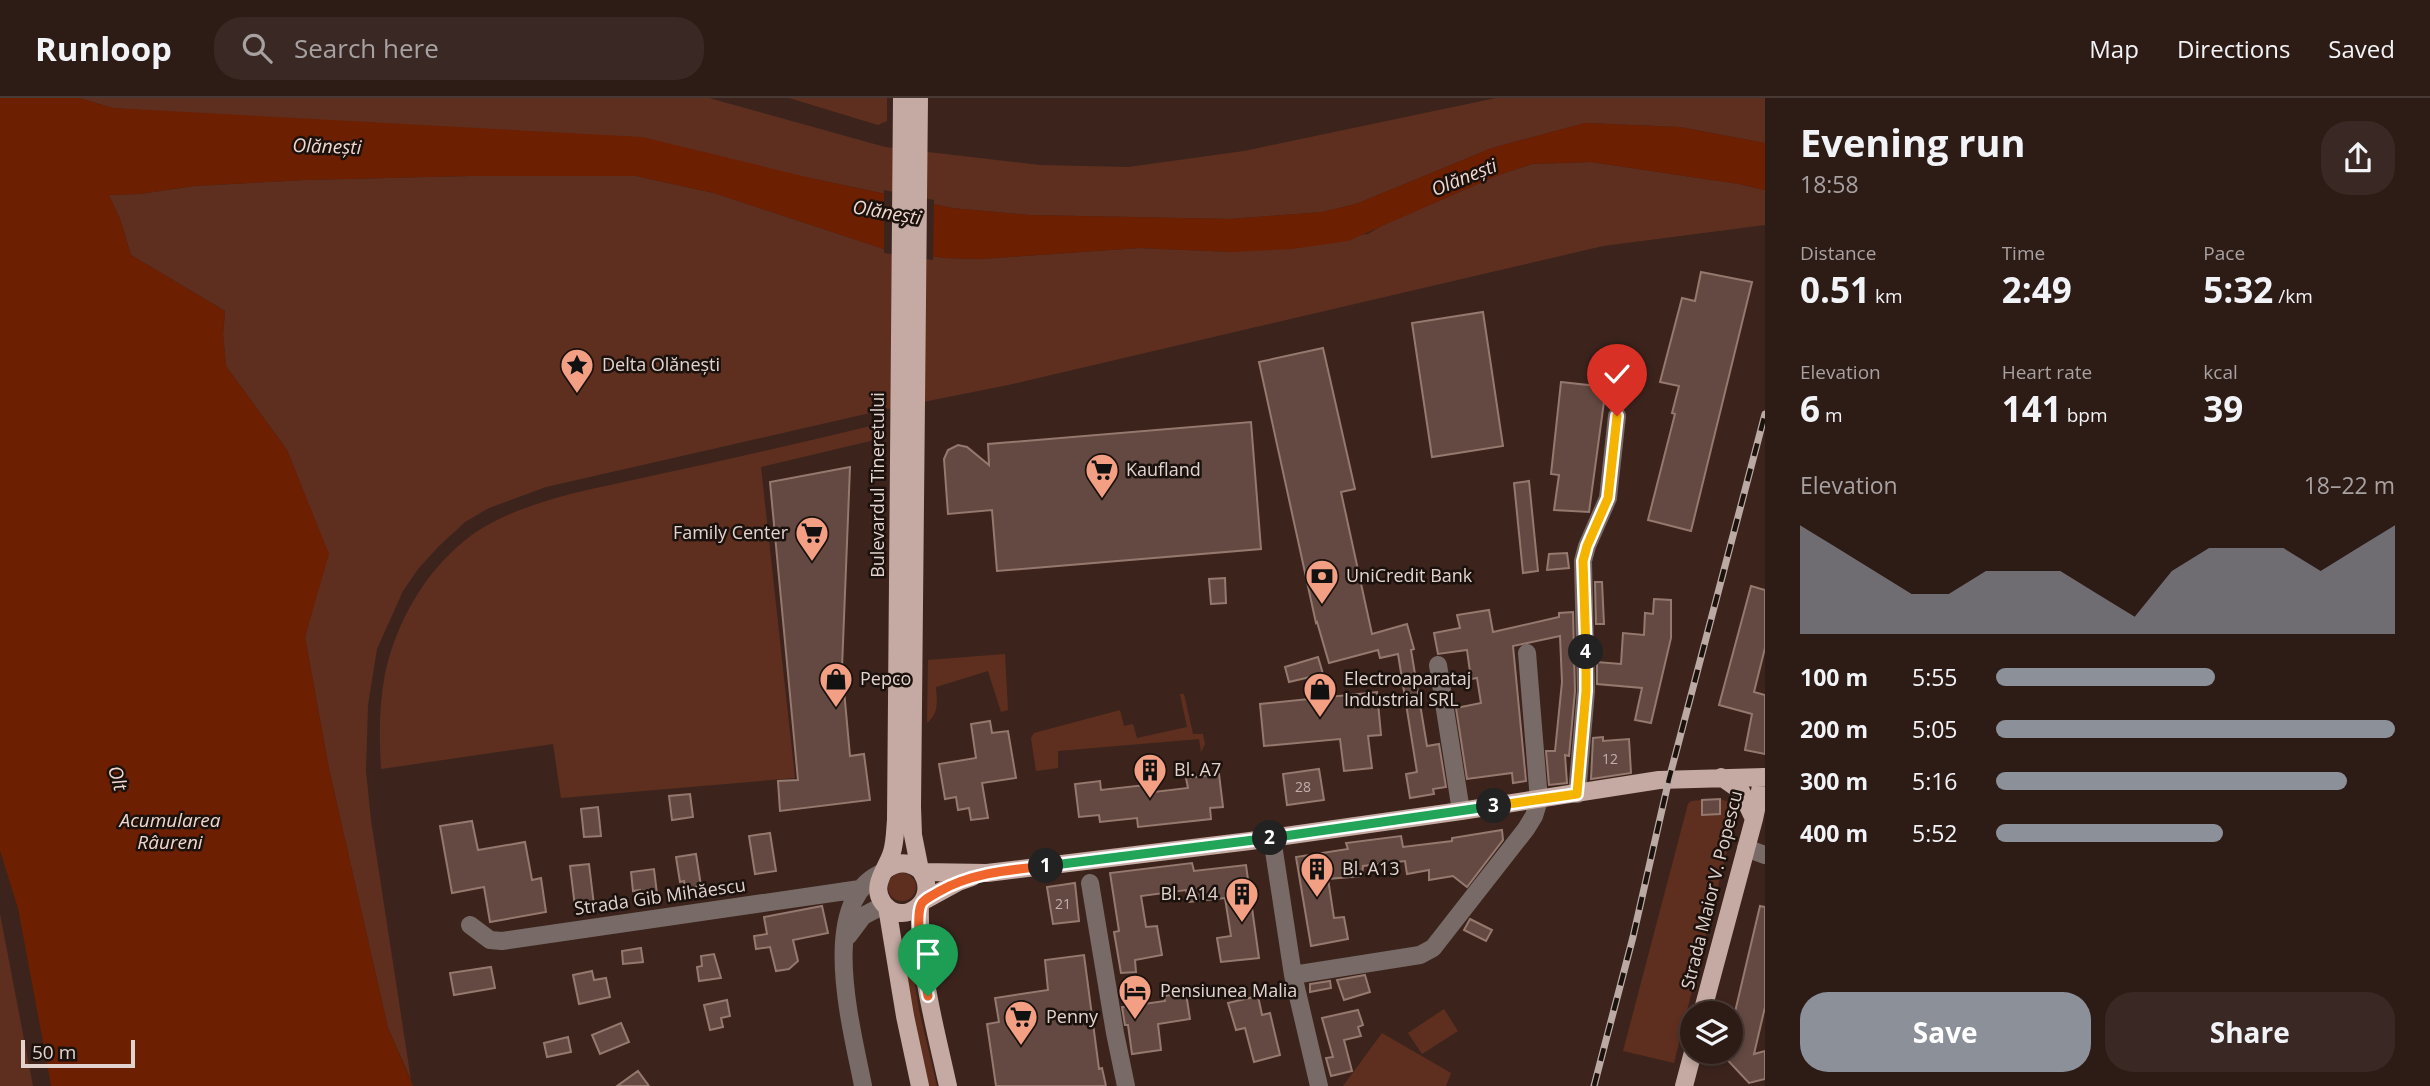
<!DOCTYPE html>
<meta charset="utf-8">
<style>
body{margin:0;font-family:"Open Sans",sans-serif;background:#392823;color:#f1f3f6;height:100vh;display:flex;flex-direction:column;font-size:26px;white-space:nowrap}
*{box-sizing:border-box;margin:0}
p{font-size:23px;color:#a7a1a1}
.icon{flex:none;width:38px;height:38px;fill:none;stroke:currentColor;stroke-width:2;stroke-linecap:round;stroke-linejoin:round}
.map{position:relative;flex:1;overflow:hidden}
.drawer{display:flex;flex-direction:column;background:#2d1b16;width:665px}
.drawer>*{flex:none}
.tools{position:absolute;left:1680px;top:903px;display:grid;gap:14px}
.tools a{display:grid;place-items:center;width:63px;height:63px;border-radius:50%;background:#2d1b16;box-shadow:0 4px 10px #0003,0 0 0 2px #483935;font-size:35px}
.scale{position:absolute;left:21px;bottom:18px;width:114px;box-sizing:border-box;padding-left:7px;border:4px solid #e3d3ce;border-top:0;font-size:19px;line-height:24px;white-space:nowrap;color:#e3d3ce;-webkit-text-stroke:5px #1b110d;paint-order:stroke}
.pin{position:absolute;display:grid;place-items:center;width:60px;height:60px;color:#fff;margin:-72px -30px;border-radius:50% 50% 50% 0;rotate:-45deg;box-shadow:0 0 7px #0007}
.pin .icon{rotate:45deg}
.km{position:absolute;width:35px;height:35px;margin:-18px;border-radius:50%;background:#222;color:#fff;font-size:19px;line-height:35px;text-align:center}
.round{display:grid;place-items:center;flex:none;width:74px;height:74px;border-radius:28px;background:#392823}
.overview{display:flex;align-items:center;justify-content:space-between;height:119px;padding:0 35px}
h1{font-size:38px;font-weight:700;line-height:52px}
.stats{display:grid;grid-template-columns:repeat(3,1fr);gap:10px;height:119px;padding:7px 35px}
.stats div{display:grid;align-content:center}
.stats b{font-size:35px;font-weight:700}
.stats small{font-size:19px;font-weight:400}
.stats p{font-size:19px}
.chart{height:196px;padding:14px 35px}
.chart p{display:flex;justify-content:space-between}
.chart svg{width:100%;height:126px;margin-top:7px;fill:#8c9099;opacity:.7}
.cta{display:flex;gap:14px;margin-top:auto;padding:14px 35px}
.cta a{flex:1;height:80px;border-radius:28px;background:#8c9099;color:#fff;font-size:28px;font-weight:700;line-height:80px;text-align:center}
.cta a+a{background:#392823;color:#f1f3f6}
ul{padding:0 35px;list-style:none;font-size:23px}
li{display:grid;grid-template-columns:112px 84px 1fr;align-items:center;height:52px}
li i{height:18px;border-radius:9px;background:#8c9099}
header{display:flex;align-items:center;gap:42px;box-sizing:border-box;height:98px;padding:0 35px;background:#2d1b16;border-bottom:2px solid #483935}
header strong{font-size:33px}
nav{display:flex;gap:38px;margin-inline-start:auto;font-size:24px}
.search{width:490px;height:63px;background:#392823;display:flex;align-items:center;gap:18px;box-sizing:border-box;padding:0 24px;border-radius:28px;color:#a7a1a1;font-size:26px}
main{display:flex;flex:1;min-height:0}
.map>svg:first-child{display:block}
</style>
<header>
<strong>Runloop</strong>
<div class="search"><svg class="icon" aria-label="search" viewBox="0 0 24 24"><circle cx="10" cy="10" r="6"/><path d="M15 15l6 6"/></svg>Search here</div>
<nav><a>Map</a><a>Directions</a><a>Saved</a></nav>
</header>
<main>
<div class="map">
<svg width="1765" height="988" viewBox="0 0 1765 988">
<rect width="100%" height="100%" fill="#3c241d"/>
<path fill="#5e2f1f" d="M 79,0 L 709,0 L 885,49 L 1040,67 L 1128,69 L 1244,53 L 1496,0 L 1765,0 L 1765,45 L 1680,29 L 1585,25 L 1492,50 L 1356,106 L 1322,114 L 1231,121 L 1029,117 L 952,110 L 815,81 L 244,19 L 113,10 Z
M 789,0 L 887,0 L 887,23 L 878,27 Z
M 1591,64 L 1739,86 L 1765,92 L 1765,127 L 1603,148 L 1008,287 L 883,312 L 546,389 L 489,410 L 465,424 L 439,448 L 418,471 L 403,493 L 377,551 L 368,607 L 366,673 L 371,722 L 411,982 L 388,930 L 329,671 L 305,539 L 328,455 L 287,352 L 226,268 L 223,236 L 225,213 L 131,157 L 120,121 L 109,97 L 140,96 L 194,88 L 305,82 L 469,78 L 636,78 L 714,95 L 884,151 L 945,160 L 981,161 L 1139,150 L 1233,154 L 1368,136 L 1381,128 L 1496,78 L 1532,66 Z
M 883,325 L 883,340 L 761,369 L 795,680 L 561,700 L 553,646 L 381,671 C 379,639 379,607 385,576 C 398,514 439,450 497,422 C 548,397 605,389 660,376 C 735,360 809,343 883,325 Z
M 1005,556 L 1008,612 L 1001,614 L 988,573 L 936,589 C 937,604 939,615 927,625 L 928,562 Z
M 1180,596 L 1184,596 L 1193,636 L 1203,636 L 1205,646 L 1201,654 L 1199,641 L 1058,653 L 1058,670 L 1036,673 L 1031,640 L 1034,635 L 1120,612 L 1124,628 L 1133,626 L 1137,640 L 1187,629 Z
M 1720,701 L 1729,704 L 1736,716 L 1674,965 L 1623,953 L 1688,706 L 1691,703 L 1702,702 L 1702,717 L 1720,716 Z
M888 789a14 14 0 1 1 28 0a14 14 0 1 1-28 0Z
M 0,816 L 33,988 L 0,988 Z
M 910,854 L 919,912 L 937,988 L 928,988 L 910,914 L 903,855 Z
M 1444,911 L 1458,933 L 1422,956 L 1408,935 Z
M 1382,935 L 1451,975 L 1446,988 L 1343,988 Z"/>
<path fill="#6d1f01" d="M 0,0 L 79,0 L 113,10 L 642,39 L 815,81 L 952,110 L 1029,117 L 1231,121 L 1322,114 L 1356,106 L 1492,50 L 1585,25 L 1680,29 L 1765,45 L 1765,92 L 1739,86 L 1591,64 L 1532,66 L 1496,78 L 1348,143 L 1292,151 L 1233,154 L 1139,150 L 981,161 L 945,160 L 884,151 L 714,95 L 636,78 L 469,78 L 305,82 L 194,88 L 140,96 L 109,97 L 120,121 L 131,157 L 225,213 L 223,236 L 226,268 L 287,352 L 329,456 L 305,539 L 329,671 L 388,930 L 413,988 L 51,988 L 18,811 L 0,753 Z"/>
<path fill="#3c241d" d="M 884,92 L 934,102 L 933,162 L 884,155 Z
M 0,753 L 18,811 L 51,988 L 47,988 L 15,812 L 0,765 Z"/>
<path fill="#634941" stroke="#95796f" stroke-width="2" d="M 1701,174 L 1752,184 L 1691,433 L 1648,422 L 1675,316 L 1672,315 L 1679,288 L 1660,284 L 1682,200 L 1695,203 Z
M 1483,214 L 1503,348 L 1432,359 L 1412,225 Z
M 1323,250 L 1355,391 L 1341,394 L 1372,536 L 1407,526 L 1414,551 L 1411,552 L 1427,648 L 1439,646 L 1446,689 L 1433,691 L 1434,696 L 1410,700 L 1406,676 L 1417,674 L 1398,556 L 1380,560 L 1378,552 L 1329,565 L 1317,524 L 1316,525 L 1259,264 Z
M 1561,284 L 1606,289 L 1589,414 L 1554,412 L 1559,377 L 1551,376 Z
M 1251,324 L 1261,451 L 997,473 L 992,412 L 948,416 L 944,361 L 948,352 L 958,347 L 967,349 L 989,367 L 988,346 Z
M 850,369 L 842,570 L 850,658 L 864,656 L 870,702 L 780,713 L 778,683 L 798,682 L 770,384 Z
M 1529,383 L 1538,473 L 1523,475 L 1514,385 Z
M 1567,455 L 1569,470 L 1547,472 L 1549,456 Z
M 1225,480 L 1226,505 L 1211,506 L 1209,481 Z
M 1595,484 L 1602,484 L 1604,526 L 1596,526 Z
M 1751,488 L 1765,492 L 1765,550 L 1754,594 L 1765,597 L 1765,656 L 1745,652 L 1752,616 L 1719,607 Z
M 1654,501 L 1671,502 L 1671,540 L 1651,625 L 1635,622 L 1642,590 L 1597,586 L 1597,564 L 1621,566 L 1623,535 L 1644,537 L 1645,515 L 1653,516 Z
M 1489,512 L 1493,534 L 1559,519 L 1559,515 L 1573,514 L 1575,593 L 1569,658 L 1565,657 L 1567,685 L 1549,687 L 1546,653 L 1555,653 L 1562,584 L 1560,538 L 1513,548 L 1526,683 L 1513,685 L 1512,675 L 1467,681 L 1456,610 L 1481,605 L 1477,580 L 1471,581 L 1467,552 L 1438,556 L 1434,535 L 1460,530 L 1457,517 Z
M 1318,559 L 1323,576 L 1289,584 L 1285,569 Z
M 1377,594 L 1381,637 L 1368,638 L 1372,670 L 1344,673 L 1340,641 L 1264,648 L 1260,606 Z
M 990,623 L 992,635 L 1008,633 L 1016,680 L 982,685 L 988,720 L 971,722 L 969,710 L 958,712 L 956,699 L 945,701 L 939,666 L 976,660 L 971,626 Z
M 1603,639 L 1603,643 L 1629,641 L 1631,675 L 1591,681 L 1593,640 Z
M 1319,671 L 1324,702 L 1287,707 L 1283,676 Z
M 1219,676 L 1223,709 L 1210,710 L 1211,721 L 1138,729 L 1137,720 L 1100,724 L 1099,717 L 1079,719 L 1075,686 L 1100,683 L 1101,692 L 1145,687 L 1146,695 L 1188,690 L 1186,680 Z
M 690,696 L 693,719 L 672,722 L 669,698 Z
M 1720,701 L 1720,716 L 1702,717 L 1702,702 Z
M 598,709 L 601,738 L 584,739 L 581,711 Z
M 472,723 L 478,752 L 525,744 L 532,782 L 541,780 L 546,814 L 490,824 L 484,789 L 452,795 L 440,728 Z
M 1502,732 L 1503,742 L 1467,789 L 1453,778 L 1429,782 L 1429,772 L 1407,776 L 1405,763 L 1363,768 L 1362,778 L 1328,781 L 1334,820 L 1344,819 L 1348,841 L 1311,848 L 1296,759 L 1348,751 L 1346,745 L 1401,738 L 1403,749 L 1452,743 L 1452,740 Z
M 770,735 L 776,773 L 755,776 L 749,738 Z
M 696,756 L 701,788 L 685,791 L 684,783 L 680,784 L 676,759 Z
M 1192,765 L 1194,773 L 1246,767 L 1259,860 L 1221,864 L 1217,840 L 1231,838 L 1225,800 L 1189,804 L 1186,792 L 1141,798 L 1146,829 L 1157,828 L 1162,857 L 1135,862 L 1136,874 L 1121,875 L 1114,834 L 1119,833 L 1110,775 Z
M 589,766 L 594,807 L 575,809 L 570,768 Z
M 654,771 L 657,796 L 641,798 L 640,792 L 633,793 L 631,774 Z
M 1075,785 L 1079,823 L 1053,826 L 1047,789 Z
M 822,808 L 828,835 L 793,842 L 798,863 L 789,871 L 776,873 L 770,849 L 756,851 L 754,838 L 767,836 L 764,819 Z
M 1760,808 L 1765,809 L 1765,909 L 1754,956 L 1765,953 L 1765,981 L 1749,985 L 1720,954 L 1731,954 L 1731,931 Z
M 1470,821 L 1492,832 L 1486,843 L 1464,832 Z
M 641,850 L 643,864 L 623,866 L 622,853 Z
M 714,856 L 721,880 L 699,883 L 697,869 L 702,868 L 701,858 Z
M 1084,857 L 1099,971 L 1102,970 L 1106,988 L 996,988 L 987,926 L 999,924 L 995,900 L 1048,892 L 1045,862 Z
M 491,869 L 495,890 L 454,897 L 450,875 Z
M 592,873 L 594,882 L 606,880 L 610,899 L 579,906 L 573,877 Z
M 1365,877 L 1370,894 L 1344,902 L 1337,882 Z
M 1330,883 L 1331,890 L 1310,894 L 1310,886 Z
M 1186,895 L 1190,921 L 1158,926 L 1161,952 L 1132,956 L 1128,927 L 1125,927 L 1122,909 L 1165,903 L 1164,898 Z
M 1258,898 L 1262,917 L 1270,915 L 1280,957 L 1254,964 L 1245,930 L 1236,932 L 1228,905 Z
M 727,902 L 730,918 L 721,920 L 723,929 L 710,932 L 704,907 Z
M 1358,912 L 1363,927 L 1358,929 L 1361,938 L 1344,942 L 1352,973 L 1331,978 L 1326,960 L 1333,959 L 1322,920 Z
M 621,925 L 629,944 L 600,956 L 592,937 Z
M 568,939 L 571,954 L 547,959 L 544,945 Z
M 638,973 L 649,988 L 617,988 Z"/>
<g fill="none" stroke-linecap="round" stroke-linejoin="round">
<path stroke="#786b67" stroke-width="18" d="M 1438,567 L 1461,713
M 1577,696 L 1586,593 L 1583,463 L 1587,448 L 1608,400 L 1617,318
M 1272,740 L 1293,877 L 1319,988
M 1746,750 L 1765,757
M 1090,785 L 1115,935 L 1126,988
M 470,827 L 490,842 L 502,843 L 860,791
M 848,838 L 863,818 L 884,807
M 1293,877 L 1420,857 L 1433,850 L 1526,731 L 1534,718 L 1539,702 L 1527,555
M 863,988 C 853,934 815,801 884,774"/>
<path stroke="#c4aaa2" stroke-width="18" d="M 919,0 L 912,709 L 913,737 L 920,772
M 1721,679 L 1741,693 L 1754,721
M 885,772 C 897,763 909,763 920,772 C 942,802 902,831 883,805 C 870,788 887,771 892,754 C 895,744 895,733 896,722 L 902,0
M 922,774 L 987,775 L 1250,743 L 1461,713 L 1659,682 L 1765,679
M 925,802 L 958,784 L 972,779
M 920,807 C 918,869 935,929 948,988
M 887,809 L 905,918 L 920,988
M 1702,915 L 1754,721 L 1763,679
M 1684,988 L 1693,954"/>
<defs>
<path id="rail" d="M 1594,988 L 1633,839 L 1669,681 L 1765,316"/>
</defs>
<use href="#rail" stroke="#bba9a4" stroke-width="7"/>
<use href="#rail" stroke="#1b110d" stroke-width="4.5" stroke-dasharray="13" stroke-linecap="butt"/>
</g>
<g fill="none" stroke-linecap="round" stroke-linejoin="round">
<defs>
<path id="split-1" d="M 928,898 C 925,880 914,823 921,807 C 923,801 932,798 938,794 C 971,775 1008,772 1046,768"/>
<path id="split-2" d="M 1046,768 L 1270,740"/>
<path id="split-3" d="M 1270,740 L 1494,708"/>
<path id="split-4" d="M 1494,708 L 1577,696 L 1586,593 L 1586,554"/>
<path id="split-5" d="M 1586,554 L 1583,463 L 1587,448 L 1608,400 L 1617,318"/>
</defs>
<use href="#split-1" stroke="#fff" stroke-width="14"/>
<use href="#split-2" stroke="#fff" stroke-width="14"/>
<use href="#split-3" stroke="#fff" stroke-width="14"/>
<use href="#split-4" stroke="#fff" stroke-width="14"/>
<use href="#split-5" stroke="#fff" stroke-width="14"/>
<use href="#split-1" stroke="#f0652b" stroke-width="9"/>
<use href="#split-2" stroke="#22a559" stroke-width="9"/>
<use href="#split-3" stroke="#22a559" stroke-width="9"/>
<use href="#split-4" stroke="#f5b400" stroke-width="9"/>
<use href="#split-5" stroke="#f5b400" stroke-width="9"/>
</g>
<defs>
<symbol id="sight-pin" viewBox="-11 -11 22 30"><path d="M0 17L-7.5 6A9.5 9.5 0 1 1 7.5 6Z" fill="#f39f84" stroke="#1b110d"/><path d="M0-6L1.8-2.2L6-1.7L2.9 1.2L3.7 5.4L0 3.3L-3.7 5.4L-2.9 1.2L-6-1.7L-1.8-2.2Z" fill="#111"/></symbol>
<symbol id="supermarket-pin" viewBox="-11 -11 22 30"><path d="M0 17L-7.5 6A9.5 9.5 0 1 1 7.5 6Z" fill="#f39f84" stroke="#1b110d"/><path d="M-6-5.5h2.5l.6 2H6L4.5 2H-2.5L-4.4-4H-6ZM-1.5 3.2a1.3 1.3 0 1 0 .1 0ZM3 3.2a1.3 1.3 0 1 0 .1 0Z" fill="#111"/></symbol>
<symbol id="bank-pin" viewBox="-11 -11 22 30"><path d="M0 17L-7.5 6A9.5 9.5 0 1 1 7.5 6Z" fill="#f39f84" stroke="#1b110d"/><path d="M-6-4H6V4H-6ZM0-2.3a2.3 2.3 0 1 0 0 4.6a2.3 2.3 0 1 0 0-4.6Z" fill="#111"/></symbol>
<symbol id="shop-pin" viewBox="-11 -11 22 30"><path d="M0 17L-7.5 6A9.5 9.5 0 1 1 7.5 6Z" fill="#f39f84" stroke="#1b110d"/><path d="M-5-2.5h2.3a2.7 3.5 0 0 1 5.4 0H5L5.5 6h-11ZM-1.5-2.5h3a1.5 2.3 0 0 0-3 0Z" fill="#111"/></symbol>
<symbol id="building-pin" viewBox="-11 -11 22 30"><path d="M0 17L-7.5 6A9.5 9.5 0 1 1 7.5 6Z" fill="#f39f84" stroke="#1b110d"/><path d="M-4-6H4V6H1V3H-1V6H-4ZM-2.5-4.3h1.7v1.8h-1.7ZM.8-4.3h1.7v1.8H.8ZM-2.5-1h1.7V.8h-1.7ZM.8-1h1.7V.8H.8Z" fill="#111"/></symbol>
<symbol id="hotel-pin" viewBox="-11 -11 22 30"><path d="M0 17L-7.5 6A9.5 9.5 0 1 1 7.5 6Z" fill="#f39f84" stroke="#1b110d"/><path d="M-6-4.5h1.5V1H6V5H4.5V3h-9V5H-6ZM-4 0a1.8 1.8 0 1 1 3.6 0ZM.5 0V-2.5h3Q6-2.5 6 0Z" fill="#111"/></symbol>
</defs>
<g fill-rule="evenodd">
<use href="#sight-pin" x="558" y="248" width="38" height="52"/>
<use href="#supermarket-pin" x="1083" y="353" width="38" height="52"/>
<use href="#supermarket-pin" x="793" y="416" width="38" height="52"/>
<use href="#bank-pin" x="1303" y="459" width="38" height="52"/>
<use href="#shop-pin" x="817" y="562" width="38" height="52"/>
<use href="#shop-pin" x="1301" y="572" width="38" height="52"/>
<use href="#building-pin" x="1131" y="653" width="38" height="52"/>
<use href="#building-pin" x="1298" y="752" width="38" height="52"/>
<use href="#building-pin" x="1223" y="777" width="38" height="52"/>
<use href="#hotel-pin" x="1116" y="874" width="38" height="52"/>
<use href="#supermarket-pin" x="1002" y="900" width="38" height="52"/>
</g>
<g text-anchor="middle" stroke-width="5" stroke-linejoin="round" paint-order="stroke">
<g font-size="14" fill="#c3b0ab">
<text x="1610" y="666">12</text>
<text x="1303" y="694">28</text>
<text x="1063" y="811">21</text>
</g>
<g font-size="18" fill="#e3d3ce" stroke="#1b110d" text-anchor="start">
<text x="602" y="273">Delta Olănești</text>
<text x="1126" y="378">Kaufland</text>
<text x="788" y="441" text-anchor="end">Family Center</text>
<text x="1346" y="484">UniCredit Bank</text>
<text x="860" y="587">Pepco</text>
<text x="1344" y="587">Electroaparataj<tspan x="1344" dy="21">Industrial SRL</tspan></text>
<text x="1174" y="678">Bl. A7</text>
<text x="1342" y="777">Bl. A13</text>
<text x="1218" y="802" text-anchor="end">Bl. A14</text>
<text x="1160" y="899">Pensiunea Malia</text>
<text x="1046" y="925">Penny</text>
</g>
<g font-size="18" fill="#e3d3ce" stroke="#1b110d">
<text transform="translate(878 387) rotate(-90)" y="6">Bulevardul Tineretului</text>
<text transform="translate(1712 792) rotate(-76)" y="6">Strada Maior V. Popescu</text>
<text transform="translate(660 799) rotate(-8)" y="6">Strada Gib Mihăescu</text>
</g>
<g font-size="19" font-style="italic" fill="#f0d7cf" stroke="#1b110d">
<text transform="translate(327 48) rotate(2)" y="7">Olănești</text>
<text transform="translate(1464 79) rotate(-22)" y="7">Olănești</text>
<text transform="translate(887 114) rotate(10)" y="7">Olănești</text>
<text transform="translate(118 680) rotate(73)" y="7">Olt</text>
<text x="170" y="729">Acumularea<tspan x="170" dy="22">Râureni</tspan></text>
</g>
</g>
</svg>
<div class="tools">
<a><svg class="icon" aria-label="layers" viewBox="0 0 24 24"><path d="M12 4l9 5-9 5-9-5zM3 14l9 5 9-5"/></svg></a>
</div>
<div class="scale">50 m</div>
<div class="pin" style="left:928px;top:898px;background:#1e9e55"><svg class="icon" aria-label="arrive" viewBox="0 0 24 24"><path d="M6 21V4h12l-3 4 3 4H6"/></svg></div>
<div class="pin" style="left:1617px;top:318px;background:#d93025"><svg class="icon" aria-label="check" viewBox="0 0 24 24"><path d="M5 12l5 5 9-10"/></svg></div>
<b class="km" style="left:1046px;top:768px">1</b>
<b class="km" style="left:1270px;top:740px">2</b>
<b class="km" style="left:1494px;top:708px">3</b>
<b class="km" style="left:1586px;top:554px">4</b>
</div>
<section class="drawer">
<div class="overview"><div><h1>Evening run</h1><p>18:58</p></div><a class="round"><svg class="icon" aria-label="share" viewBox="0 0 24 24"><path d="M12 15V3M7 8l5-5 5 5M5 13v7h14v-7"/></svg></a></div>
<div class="stats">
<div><p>Distance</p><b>0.51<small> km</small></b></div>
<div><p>Time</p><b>2:49</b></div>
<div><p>Pace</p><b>5:32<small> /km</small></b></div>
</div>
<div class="stats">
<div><p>Elevation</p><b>6<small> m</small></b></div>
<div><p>Heart rate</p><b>141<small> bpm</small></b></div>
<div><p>kcal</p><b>39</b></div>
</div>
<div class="chart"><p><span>Elevation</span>18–22 m</p>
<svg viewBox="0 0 160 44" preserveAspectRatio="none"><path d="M0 44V6L10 14L20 22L30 30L40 30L50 22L60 22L70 22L80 30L90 38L100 22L110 14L120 14L130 14L140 22L150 14L160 6V44z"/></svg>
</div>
<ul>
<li><b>100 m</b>5:55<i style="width:55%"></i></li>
<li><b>200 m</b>5:05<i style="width:100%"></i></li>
<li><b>300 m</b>5:16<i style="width:88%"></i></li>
<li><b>400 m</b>5:52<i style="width:57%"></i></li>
</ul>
<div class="cta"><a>Save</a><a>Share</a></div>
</section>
</main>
